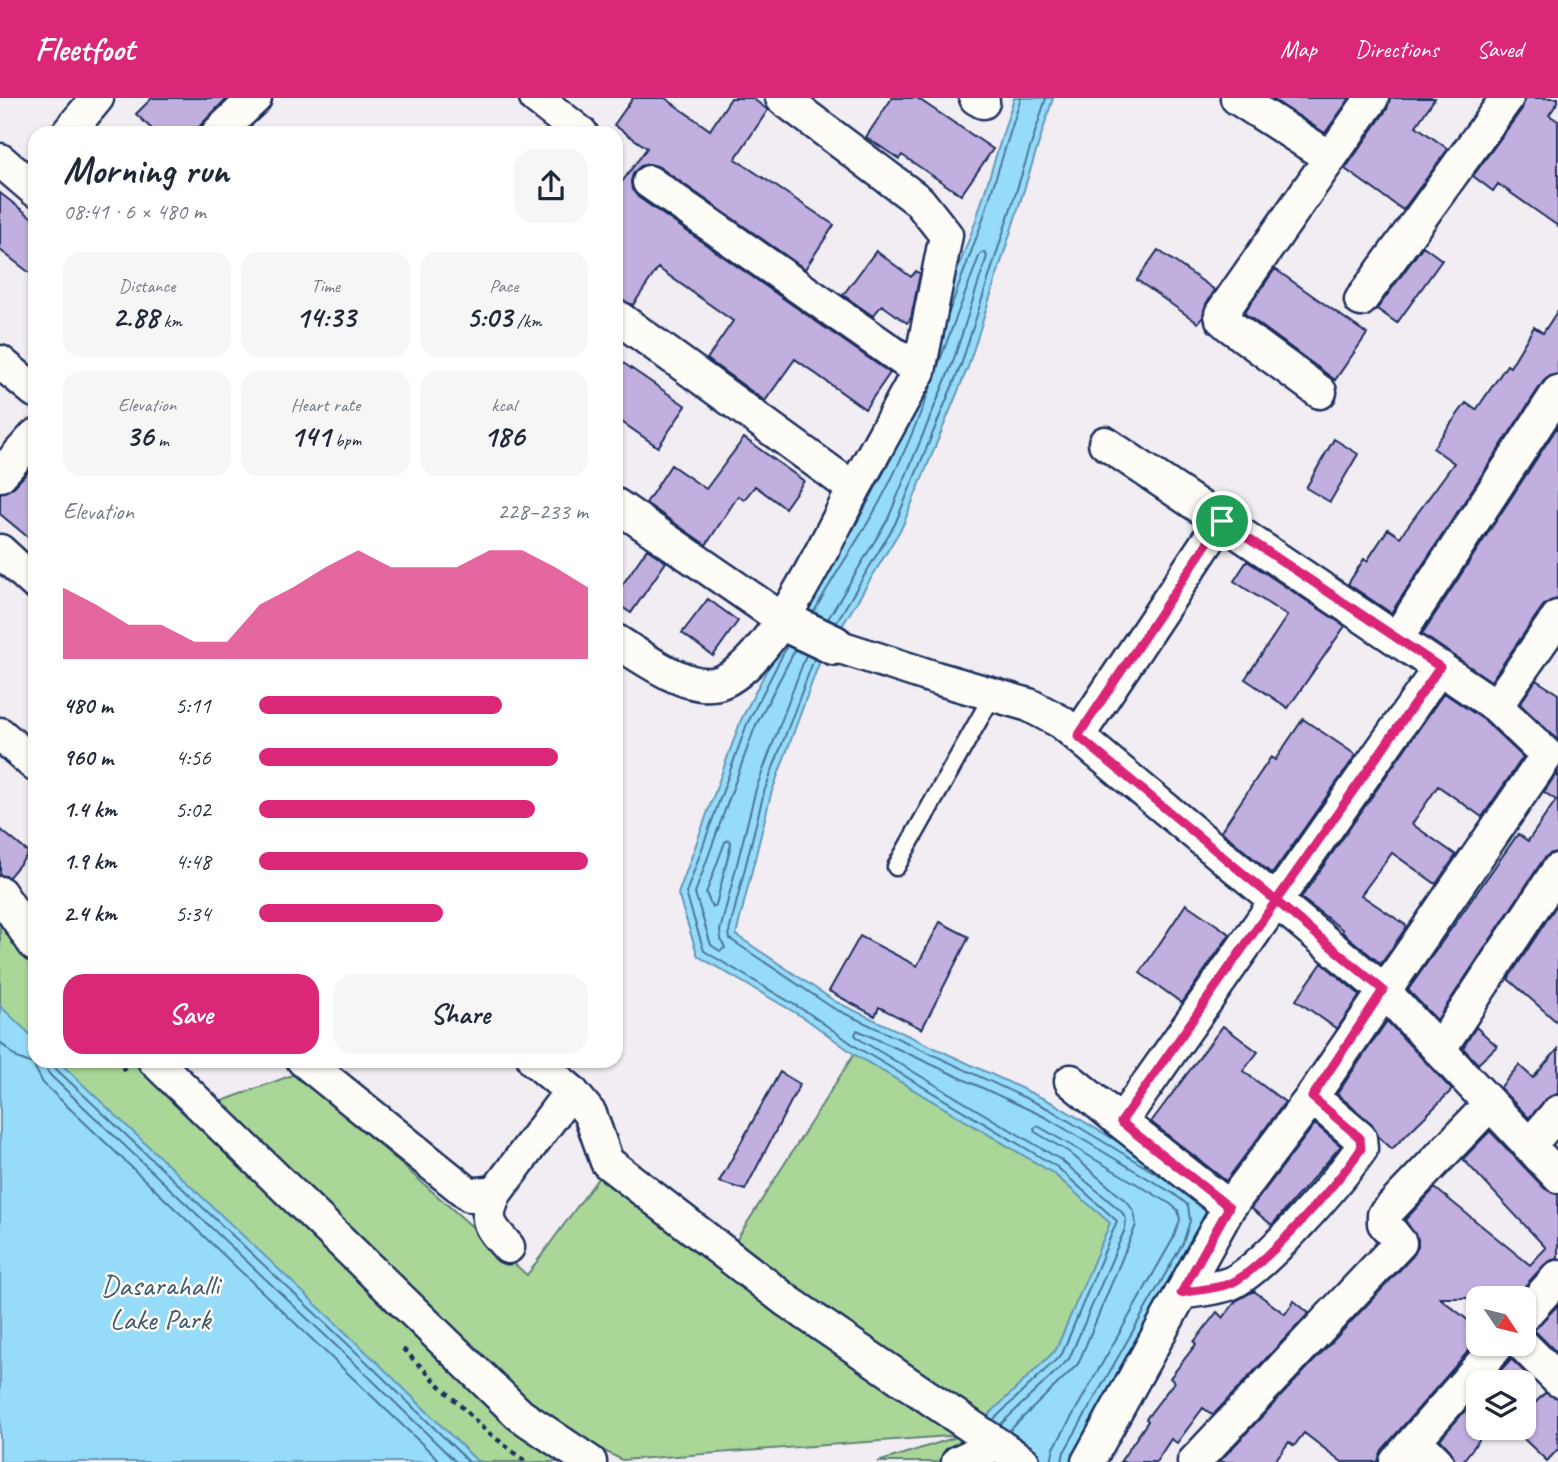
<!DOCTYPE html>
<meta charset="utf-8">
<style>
body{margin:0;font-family:Caveat,sans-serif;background:#f6f6f7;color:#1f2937;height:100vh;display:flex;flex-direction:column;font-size:26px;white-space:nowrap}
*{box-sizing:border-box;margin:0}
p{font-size:23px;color:#747a83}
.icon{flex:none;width:38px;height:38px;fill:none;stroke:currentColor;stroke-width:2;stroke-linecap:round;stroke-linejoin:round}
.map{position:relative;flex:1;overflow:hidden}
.drawer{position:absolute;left:28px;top:28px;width:595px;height:942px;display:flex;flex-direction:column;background:#fff;border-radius:21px;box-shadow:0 2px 5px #0004}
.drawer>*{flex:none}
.needle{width:46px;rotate:125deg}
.tools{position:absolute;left:1466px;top:1188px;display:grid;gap:14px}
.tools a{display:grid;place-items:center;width:70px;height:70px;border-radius:14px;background:#fff;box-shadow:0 2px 5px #0004;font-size:35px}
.pin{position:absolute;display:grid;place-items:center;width:60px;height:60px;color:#fff;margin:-30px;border:4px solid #fff;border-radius:50%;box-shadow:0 2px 7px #0007}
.round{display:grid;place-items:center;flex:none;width:74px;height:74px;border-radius:21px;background:#f6f6f7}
.headline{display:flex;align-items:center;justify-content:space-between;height:119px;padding:0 35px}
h1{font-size:38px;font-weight:700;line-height:52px}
.figures{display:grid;grid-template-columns:repeat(3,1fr);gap:10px;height:119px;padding:7px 35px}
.figures div{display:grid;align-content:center;border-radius:18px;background:#f6f6f7;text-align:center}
.figures b{font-size:30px;font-weight:700}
.figures small{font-size:19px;font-weight:400}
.figures p{font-size:19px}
.chart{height:196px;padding:14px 35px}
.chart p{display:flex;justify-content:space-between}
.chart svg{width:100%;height:126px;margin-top:7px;fill:#db2777;opacity:.7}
.button{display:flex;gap:14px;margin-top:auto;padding:14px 35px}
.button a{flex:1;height:80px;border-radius:21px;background:#db2777;color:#fff;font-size:28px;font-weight:700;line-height:80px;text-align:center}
.button a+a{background:#f6f6f7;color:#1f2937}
ul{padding:0 35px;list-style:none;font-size:23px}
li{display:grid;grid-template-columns:112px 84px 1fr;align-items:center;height:52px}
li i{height:18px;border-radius:9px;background:#db2777}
header{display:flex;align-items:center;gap:42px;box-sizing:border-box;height:98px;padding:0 35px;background:#db2777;color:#fff}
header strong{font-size:33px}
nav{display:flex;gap:38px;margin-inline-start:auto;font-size:24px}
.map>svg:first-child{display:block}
</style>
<header>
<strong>Fleetfoot</strong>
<nav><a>Map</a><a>Directions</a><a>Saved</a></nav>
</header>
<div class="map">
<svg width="1558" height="1364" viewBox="0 0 1558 1364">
<rect width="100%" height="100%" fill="#f1edf2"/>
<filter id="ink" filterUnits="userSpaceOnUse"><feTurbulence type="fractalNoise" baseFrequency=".0143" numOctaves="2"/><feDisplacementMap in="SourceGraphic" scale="14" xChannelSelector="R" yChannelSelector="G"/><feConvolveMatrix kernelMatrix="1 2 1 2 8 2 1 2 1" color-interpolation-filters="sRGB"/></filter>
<g filter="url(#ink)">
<path fill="#aad797" stroke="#62837a" stroke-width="2" d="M 0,810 L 35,858 L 35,962 L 142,963 L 572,1364 L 0,1364 Z
M 854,956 L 1053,1075 L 1111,1125 L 1056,1252 L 968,1337 L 975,1364 L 878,1364 L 963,1337 L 622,1362 L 531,1315 L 217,1005 L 298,975 L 527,1177 L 599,1079 L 720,1168 Z"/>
<path fill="#96dcf8" stroke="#6597ba" stroke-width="2" d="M 1014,0 L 1053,0 L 968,269 L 902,429 L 818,568 L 771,696 L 736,837 L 836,904 L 1053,1005 L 1183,1083 L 1203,1097 L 1206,1124 L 1076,1364 L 975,1364 L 968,1337 L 1056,1252 L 1110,1125 L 1053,1075 L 854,956 L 806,921 L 698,858 L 678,796 L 741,622 L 817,474 L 898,332 L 975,125 Z
M 0,908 L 35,941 L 35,962 L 58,963 L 379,1266 L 476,1362 L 483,1364 L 0,1364 Z"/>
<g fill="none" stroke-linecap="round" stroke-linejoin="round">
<path stroke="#4c749c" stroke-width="2" d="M 948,217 L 981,127 L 1021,0
M 853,432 L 893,357
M 814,514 C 831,482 851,453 870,421 C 895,379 914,333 931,288
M 828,521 L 888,421 L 953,264 L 987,158 L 984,154 L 980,156 L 937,270
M 836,525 L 895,426 L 961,267 L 1046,0
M 787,548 L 747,626 L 686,795 L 704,853 L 810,916 L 858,950 L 1057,1069 L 1117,1123 L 1062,1256 L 993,1322
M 795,552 L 755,629 L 695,795 L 711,847 L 720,853 L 725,850 L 721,841 L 720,833 L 756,691 L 806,557
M 814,561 L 764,694 L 729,834 L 730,841 L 833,910 L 1049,1011 L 1162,1079
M 729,742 L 731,746 L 716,807 L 712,809 L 706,795 L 725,744 Z
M 0,944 L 17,960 L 33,966 L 43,985 L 441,1364
M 45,962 L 46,971 L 50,977 L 368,1278 L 456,1364
M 54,962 L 56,971 L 374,1271 L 469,1364
M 1000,1327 L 1069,1261 L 1125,1131 L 1126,1121 L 1121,1113 L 1061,1062 L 862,943 L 855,937 L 857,932 L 1045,1019 L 1174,1096 L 1188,1107 L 1190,1123 L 1183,1145 L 1064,1354 L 1062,1364
M 1009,1333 L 1078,1266 L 1136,1127 L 1134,1114 L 1128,1105 L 1069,1054 L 1035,1034 L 1034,1030 L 1038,1028 L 1169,1105 L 1178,1112 L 1180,1122 L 1173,1141 L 1054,1350 L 1051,1364"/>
</g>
<path fill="#c1afdf" stroke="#1b2f5e" stroke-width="2" d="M 152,0 L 227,0 L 193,35 L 156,35 L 136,16 Z
M 633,0 L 665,0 L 710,32 L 731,0 L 752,0 L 768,12 L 735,61 L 834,127 L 805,171 L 659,69 L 650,66 L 641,68 L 634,74 L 631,83 L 632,91 L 638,99 L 890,275 L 865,311 L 795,261 L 765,303 L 707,261 L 733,223 L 658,170 L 633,207 L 616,200 L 616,92 L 647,50 L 614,27 Z
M 892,0 L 917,0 L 993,51 L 961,97 L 902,57 L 899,61 L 866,39 Z
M 1271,0 L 1350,0 L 1325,35 Z
M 1390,0 L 1435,0 L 1416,28 L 1448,51 L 1403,112 L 1345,71 L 1387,11 Z
M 1525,0 L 1558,0 L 1558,4 L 1549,17 L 1558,23 L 1558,128 L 1498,86 L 1493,93 L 1473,78 L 1522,11 Z
M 0,95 L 35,122 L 35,179 L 0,152 Z
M 1423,148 L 1442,162 L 1397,225 L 1377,211 Z
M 1158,152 L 1215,192 L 1206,206 L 1203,219 L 1198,225 L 1137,182 Z
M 876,153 L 911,179 L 916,173 L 920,176 L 911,220 L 907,225 L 882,207 L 873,218 L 843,197 Z
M 1275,171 L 1367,236 L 1335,282 L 1244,215 Z
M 1558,212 L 1558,276 L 1549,278 L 1543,284 L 1391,515 L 1348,486 L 1364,461 L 1367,463 L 1388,431 L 1400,439 L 1454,365 L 1433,350 L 1466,305 L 1476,312 L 1507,267 L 1510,269 L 1534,229 L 1543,235 Z
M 616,260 L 686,308 L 658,349 L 616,320 Z
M 1558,328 L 1558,501 L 1550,503 L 1543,508 L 1491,583 L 1422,536 Z
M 744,340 L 804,383 L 785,410 L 755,388 L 744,402 L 738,398 L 706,447 L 646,405 L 671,367 L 706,391 Z
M 1334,341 L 1358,356 L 1330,404 L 1306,390 Z
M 33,368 L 35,370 L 35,445 L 0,416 L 0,395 L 13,390 Z
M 647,451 L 666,464 L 631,515 L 616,505 L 616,496 Z
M 1247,463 L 1345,528 L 1288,610 L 1245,581 L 1287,518 L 1234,483 Z
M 708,501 L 738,523 L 713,558 L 682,535 Z
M 1536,582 L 1558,596 L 1558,642 L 1520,606 Z
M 1444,595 L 1484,622 L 1523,659 L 1482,719 L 1438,688 L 1412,726 L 1456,757 L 1436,786 L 1392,755 L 1361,797 L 1407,828 L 1381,866 L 1342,834 L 1343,832 L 1301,800 Z
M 1303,621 L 1356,657 L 1272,776 L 1221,733 L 1271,659 L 1275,662 Z
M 1558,673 L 1558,754 L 1549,756 L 1543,762 L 1437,922 L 1408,892 L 1518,736 L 1528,743 L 1556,702 L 1544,694 Z
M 0,731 L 29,755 L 9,779 L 0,777 Z
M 1558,805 L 1558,925 L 1508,881 Z
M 1186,806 L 1230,836 L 1182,905 L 1140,875 Z
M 940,824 L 969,839 L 922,931 L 879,909 L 875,918 L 829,893 L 860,838 L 917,868 Z
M 1322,865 L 1360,897 L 1337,931 L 1296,902 Z
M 1387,923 L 1452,992 L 1392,1051 L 1378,1038 L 1372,1026 L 1337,996 Z
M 1223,928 L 1258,954 L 1243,973 L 1285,1004 L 1226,1083 L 1151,1024 Z
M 1476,929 L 1497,948 L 1478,966 L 1463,950 Z
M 1558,951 L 1558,996 L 1545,1002 L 1529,1020 L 1500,990 L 1519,967 L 1533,980 Z
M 780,974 L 800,986 L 745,1092 L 719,1084 Z
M 1315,1026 L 1341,1048 L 1272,1127 L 1251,1110 Z
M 1490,1033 L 1545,1091 L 1558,1096 L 1558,1161 L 1552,1162 L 1544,1167 L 1514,1200 L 1440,1200 L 1479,1231 L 1479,1241 L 1382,1352 L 1378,1364 L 1342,1364 L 1304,1335 L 1294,1348 L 1289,1344 L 1274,1364 L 1219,1364 L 1413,1158 L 1418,1149 L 1418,1141 L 1405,1122 L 1435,1090 L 1530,1167 L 1546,1150 L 1463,1061 Z
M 1254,1193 L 1285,1216 L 1294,1203 L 1309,1215 L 1213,1317 L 1203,1310 L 1177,1345 L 1171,1341 L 1156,1364 L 1120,1364 L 1148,1323 L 1146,1321 L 1174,1284 L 1170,1280 L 1196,1246 L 1194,1244 L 1217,1214 L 1223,1220 L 1236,1203 Z
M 1558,1207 L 1558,1256 L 1534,1232 Z
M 1511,1261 L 1535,1284 L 1490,1284 Z
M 1545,1295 L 1558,1300 L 1558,1351 L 1547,1363 L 1524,1341 L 1524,1316 Z
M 1479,1297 L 1479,1342 L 1462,1364 L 1455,1364 L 1450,1352 L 1440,1341 Z"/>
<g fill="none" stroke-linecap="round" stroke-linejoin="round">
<defs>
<path id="lane" d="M 896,769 L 994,595"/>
<path id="street" d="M 536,0 L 581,35
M 976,0 L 983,4
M 1237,0 L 1329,59
M 68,35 L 97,0
M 218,35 L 255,0
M 0,62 L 35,92
M 649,84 L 919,273
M 1361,202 L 1507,0
M 616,218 L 854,391 L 919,273 L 946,137 L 919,103 L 782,0
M 0,264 L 35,293
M 1320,294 L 1229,227 L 1222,221 L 1221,216 L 1372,0
M 1105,345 L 1496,608
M 0,377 L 35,338
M 616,407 L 783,522 L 794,528
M 0,453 L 35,485
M 1397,540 L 1558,294
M 616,543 C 640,558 683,590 713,586 C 765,580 830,435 854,391
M 834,547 L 936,580 L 1029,607 L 1061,624 L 1383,892 L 1558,1078
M 0,636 L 35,667
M 1078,638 L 1221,423
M 0,795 L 35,847
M 1439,952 L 1558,772
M 154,962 L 520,1317 L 590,1364
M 303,962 L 470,1097 L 496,1094
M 534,962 L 571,993 L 590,1016 L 607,1064 L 787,1203 L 997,1346
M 1071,983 L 1121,1024
M 1529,1048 L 1558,1014
M 1229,1109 L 1312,999 L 1547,657 L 1496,608 L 1558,519
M 508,1149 C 488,1127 483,1122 496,1094 L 571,993
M 1181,1195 C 1196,1192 1214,1191 1229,1186 C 1261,1174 1340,1081 1361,1051 L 1360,1040 L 1312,999
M 1524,1217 L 1558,1179
M 1522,1246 L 1558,1282
M 1415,1342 L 1437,1364
M 958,1364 L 997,1346 L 1023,1364
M 1088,1364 L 1229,1109 L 1121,1024 L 1440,569
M 1194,1364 L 1400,1145 L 1384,1125 L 1384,1117 L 1490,1006
M 1396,1364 L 1499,1246"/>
<path id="secondary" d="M 794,528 L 834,547"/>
</defs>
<use href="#lane" stroke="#1b2f5e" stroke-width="21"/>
<use href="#street" stroke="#1b2f5e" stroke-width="37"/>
<use href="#secondary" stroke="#1b2f5e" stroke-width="44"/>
<path stroke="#1b2f5e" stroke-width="4.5" stroke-dasharray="5 5" stroke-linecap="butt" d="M 115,962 L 125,972
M 403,1251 L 483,1330 L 526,1364"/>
<use href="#lane" stroke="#fdfcf7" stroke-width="16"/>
<use href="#street" stroke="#fdfcf7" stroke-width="32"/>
<use href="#secondary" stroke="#fdfcf7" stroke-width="38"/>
</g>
</g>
<g fill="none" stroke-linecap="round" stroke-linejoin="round" filter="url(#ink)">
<defs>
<path id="route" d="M 1222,423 L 1078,638 L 1383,892 L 1312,999 L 1360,1040 L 1361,1051 C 1340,1081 1261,1174 1229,1186 C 1214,1191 1196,1192 1181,1195 L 1229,1109 L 1121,1024 L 1440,569 L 1222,423"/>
</defs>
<use href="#route" stroke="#fff" stroke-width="14"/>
<use href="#route" stroke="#db2777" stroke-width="9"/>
</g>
<g text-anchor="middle" stroke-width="5" stroke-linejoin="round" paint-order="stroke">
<g font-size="30" fill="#3f596c" stroke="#fdfcf7">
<text x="160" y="1197">Dasarahalli<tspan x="160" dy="34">Lake Park</tspan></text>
</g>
</g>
</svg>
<div class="tools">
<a><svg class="needle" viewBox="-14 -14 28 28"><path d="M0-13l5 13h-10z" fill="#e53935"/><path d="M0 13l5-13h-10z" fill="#747a83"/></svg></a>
<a><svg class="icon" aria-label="layers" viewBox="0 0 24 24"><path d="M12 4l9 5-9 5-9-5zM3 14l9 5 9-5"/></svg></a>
</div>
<div class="pin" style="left:1222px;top:423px;background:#1e9e55"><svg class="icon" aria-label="arrive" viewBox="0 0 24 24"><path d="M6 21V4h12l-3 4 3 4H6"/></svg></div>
<section class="drawer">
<div class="headline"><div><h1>Morning run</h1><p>08:41 · 6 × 480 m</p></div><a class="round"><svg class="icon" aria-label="share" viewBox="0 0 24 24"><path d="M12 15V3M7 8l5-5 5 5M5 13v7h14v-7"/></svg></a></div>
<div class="figures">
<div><p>Distance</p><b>2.88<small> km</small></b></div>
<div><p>Time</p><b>14:33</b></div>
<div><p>Pace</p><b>5:03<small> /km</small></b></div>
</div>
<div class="figures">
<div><p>Elevation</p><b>36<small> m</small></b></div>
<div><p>Heart rate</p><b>141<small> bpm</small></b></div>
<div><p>kcal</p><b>186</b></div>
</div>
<div class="chart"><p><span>Elevation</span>228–233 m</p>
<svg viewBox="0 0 160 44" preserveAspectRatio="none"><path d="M0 44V19L10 25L20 32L30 32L40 38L50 38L60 25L70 19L80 12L90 6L100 12L110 12L120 12L130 6L140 6L150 12L160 19V44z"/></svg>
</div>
<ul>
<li><b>480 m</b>5:11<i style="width:74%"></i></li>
<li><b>960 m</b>4:56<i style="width:91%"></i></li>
<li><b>1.4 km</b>5:02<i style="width:84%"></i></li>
<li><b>1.9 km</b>4:48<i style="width:100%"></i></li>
<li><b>2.4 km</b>5:34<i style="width:56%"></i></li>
</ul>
<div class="button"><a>Save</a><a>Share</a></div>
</section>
</div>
